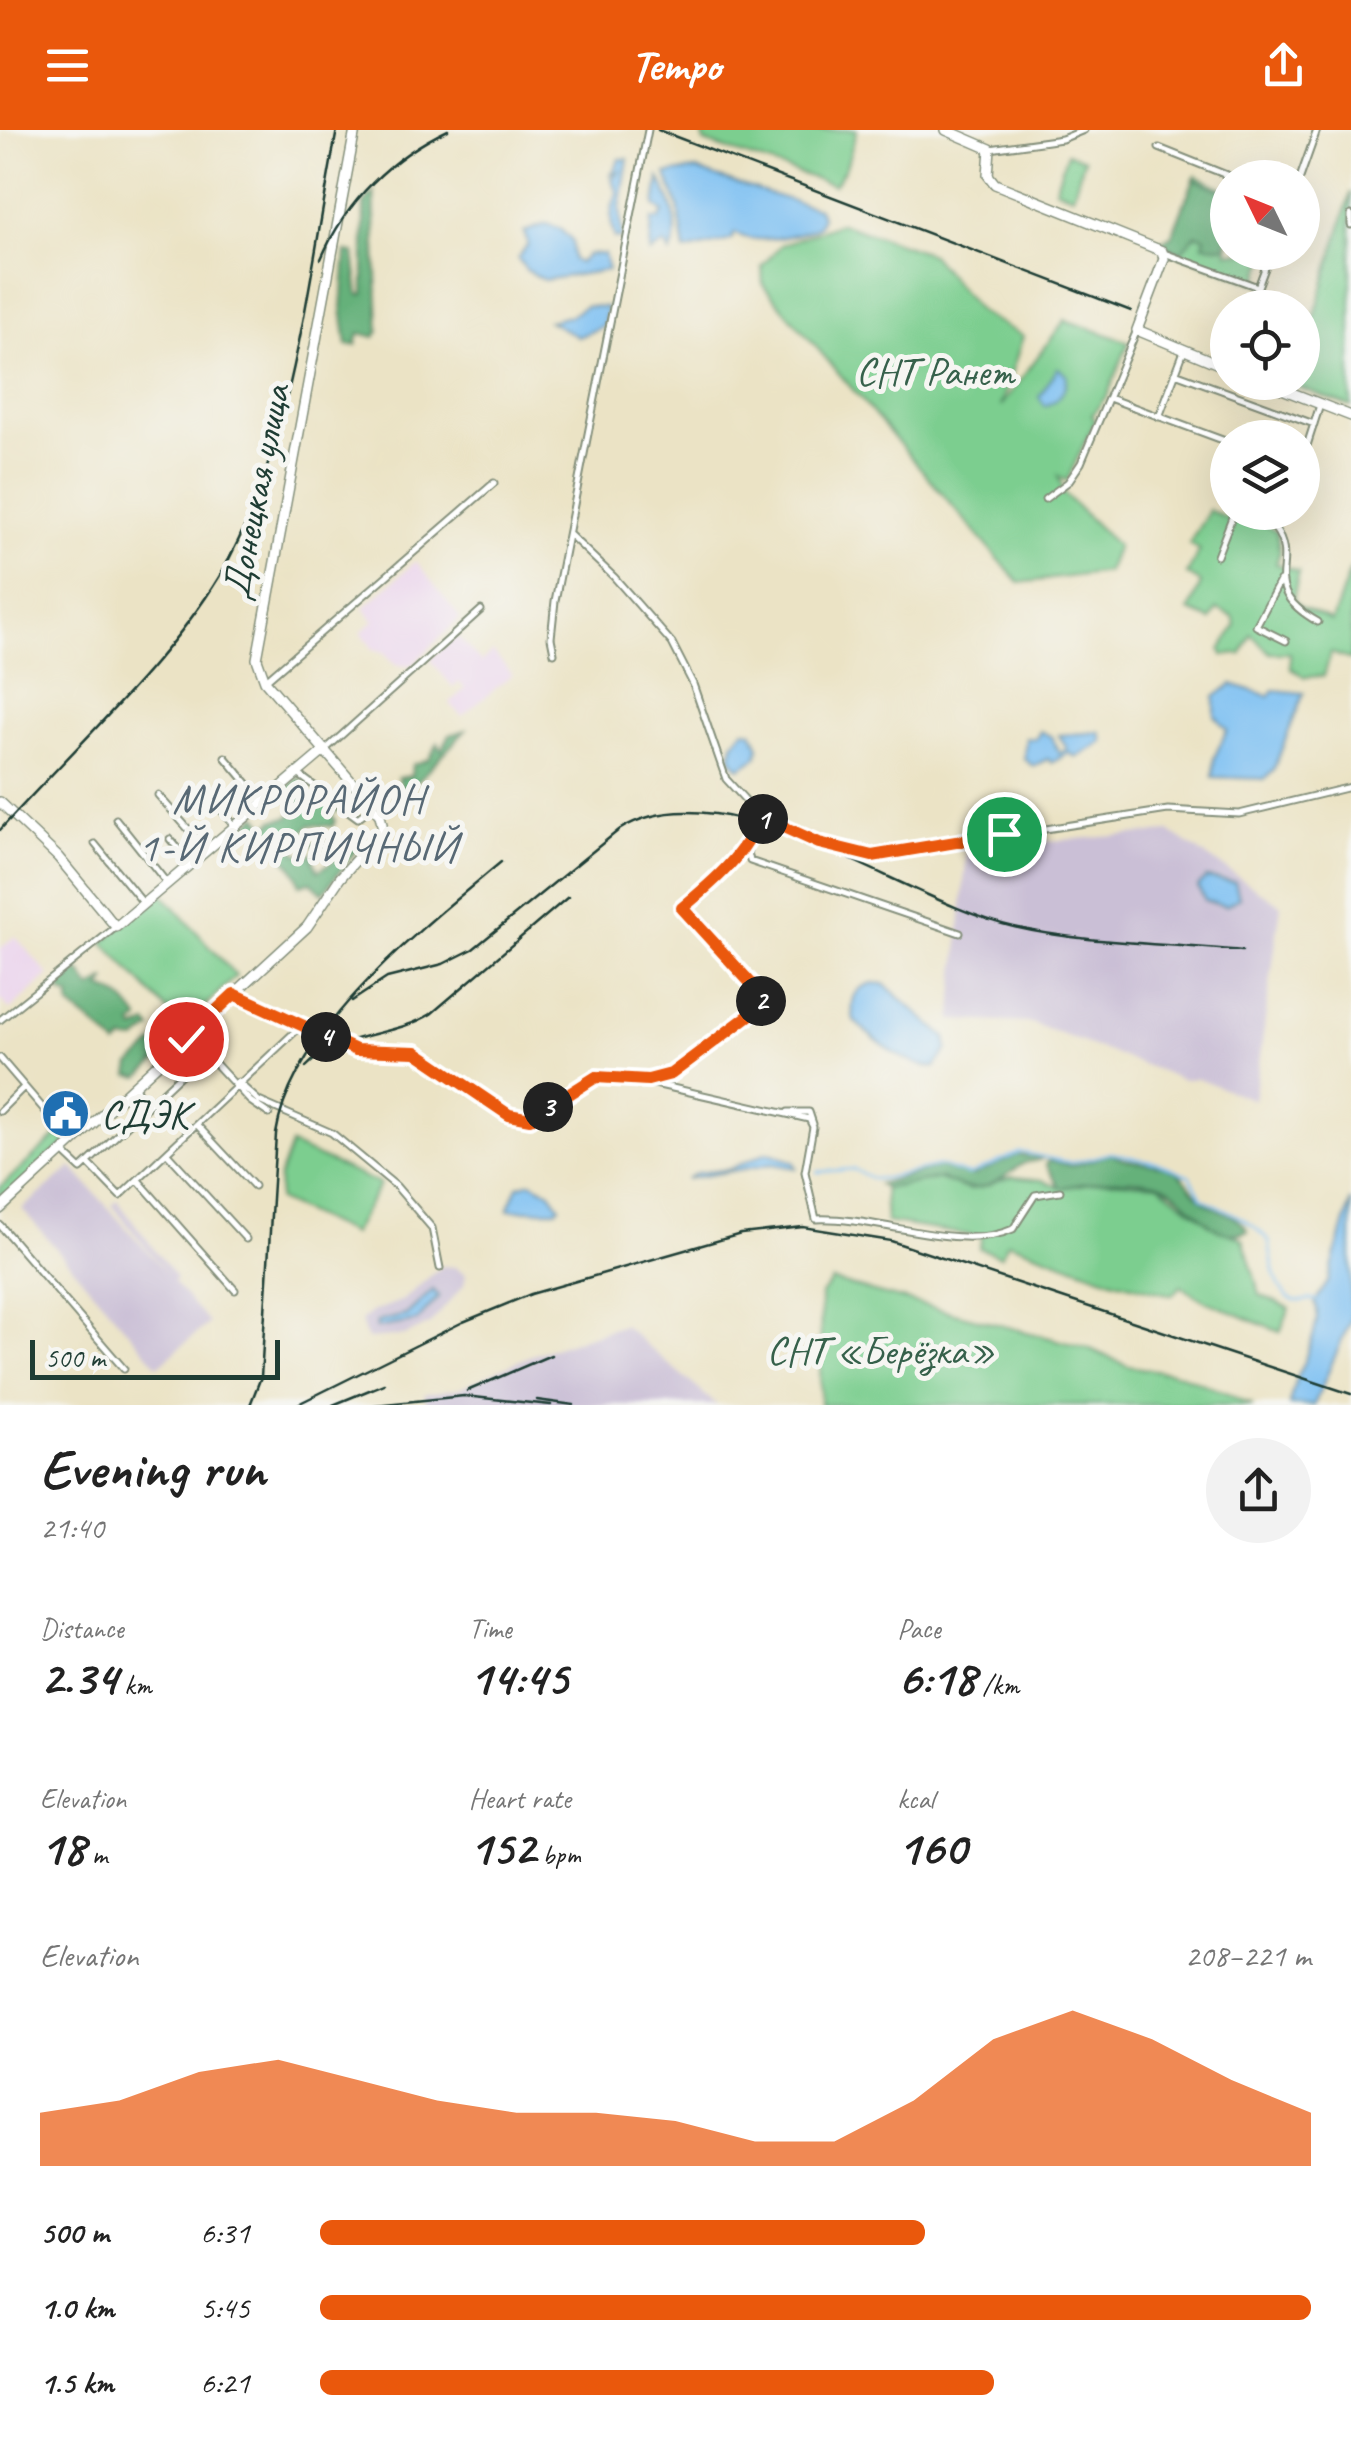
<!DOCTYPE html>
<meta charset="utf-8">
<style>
body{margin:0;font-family:Caveat,sans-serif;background:#f2f2f2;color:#222;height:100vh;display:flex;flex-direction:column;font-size:38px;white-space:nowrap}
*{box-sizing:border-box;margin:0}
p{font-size:32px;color:#767676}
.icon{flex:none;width:55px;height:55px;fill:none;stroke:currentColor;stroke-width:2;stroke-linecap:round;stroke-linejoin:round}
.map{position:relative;height:1275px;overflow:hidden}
.drawer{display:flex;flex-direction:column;background:#fff;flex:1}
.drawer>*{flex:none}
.needle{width:65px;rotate:313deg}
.fabs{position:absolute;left:1210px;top:30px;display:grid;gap:20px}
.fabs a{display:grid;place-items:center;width:110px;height:110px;border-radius:50%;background:#fff;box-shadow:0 10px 40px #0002;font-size:50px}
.scale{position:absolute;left:30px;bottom:25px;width:250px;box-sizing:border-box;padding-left:10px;border:5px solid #1f3d34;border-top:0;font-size:28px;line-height:35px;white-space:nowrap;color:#1f3d34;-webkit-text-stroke:8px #f6f6f2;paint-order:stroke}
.pin{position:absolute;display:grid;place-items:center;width:85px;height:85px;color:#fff;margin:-42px;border:5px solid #fff;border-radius:50%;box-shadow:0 2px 10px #0007}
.km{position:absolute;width:50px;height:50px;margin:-25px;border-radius:50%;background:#222;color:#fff;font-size:28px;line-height:50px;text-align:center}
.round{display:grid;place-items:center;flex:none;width:105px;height:105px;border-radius:52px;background:#f2f2f2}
.head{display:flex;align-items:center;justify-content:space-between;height:170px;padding:0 40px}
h1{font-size:55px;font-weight:600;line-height:75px}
.stats{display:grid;grid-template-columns:repeat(3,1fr);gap:15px;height:170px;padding:10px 40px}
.stats div{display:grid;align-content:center}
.stats b{font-size:50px;font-weight:600}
.stats small{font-size:28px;font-weight:400}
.stats p{font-size:28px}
.chart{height:280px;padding:20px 40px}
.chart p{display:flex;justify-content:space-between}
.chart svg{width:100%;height:180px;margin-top:10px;fill:#ea580c;opacity:.7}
ul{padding:0 40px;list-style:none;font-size:32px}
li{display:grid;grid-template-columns:160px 120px 1fr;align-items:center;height:75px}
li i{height:25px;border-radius:12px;background:#ea580c}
header{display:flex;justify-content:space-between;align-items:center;height:130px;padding:0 40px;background:#ea580c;color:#fff;font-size:45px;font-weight:600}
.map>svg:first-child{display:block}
</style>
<header><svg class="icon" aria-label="menu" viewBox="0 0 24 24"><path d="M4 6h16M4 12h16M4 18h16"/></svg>Tempo<svg class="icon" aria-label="share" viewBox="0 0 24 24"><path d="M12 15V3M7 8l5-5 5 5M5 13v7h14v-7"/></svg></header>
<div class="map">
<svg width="1351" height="1275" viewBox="0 0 1351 1275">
<rect width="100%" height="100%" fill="#f6f6f2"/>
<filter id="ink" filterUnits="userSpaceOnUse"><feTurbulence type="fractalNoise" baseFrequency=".01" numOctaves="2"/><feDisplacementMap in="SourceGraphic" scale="20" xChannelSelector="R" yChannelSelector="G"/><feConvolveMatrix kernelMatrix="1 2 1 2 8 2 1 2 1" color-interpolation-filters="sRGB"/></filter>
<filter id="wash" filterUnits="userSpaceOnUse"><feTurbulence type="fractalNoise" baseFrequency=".0048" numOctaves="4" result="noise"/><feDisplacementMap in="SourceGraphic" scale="40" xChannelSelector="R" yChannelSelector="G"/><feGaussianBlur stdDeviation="2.25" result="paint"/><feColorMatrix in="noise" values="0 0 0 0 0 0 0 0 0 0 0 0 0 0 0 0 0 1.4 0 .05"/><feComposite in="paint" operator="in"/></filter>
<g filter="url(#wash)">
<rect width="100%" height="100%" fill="#ebe3c5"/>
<path fill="#ead1ec" d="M 416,431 L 460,488 L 411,536 L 395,535 L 384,522 L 373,519 L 361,502 L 374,491 L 364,478 Z
M 457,506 L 481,532 L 493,522 L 512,545 L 462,586 L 449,573 L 465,559 L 459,552 L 453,557 L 430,530 Z
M 15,806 L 49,845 L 10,880 L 0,869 L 0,819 Z"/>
<path fill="#cabfd6" d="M 1170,702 L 1281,775 L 1254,970 L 1196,948 L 1184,950 L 1031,893 L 952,890 L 967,717 Z
M 72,1037 L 169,1146 L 112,1075 L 117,1070 L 176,1148 L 173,1152 L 209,1193 L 158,1236 L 22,1079 Z
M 442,1136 L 455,1137 L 466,1144 L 464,1155 L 430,1194 L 405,1206 L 367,1209 L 361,1191 L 372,1182 L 403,1170 Z
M 623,1195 L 717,1275 L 427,1275 L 424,1264 L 460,1258 L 529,1226 Z"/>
<path fill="#7cce8f" stroke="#4e8662" stroke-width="2.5" d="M 703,0 L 857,0 L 846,37 L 834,55 L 704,12 Z
M 1067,23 L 1084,29 L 1073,65 L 1055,59 Z
M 1196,46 L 1227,60 L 1228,122 L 1268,123 L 1257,153 L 1166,119 Z
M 1351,62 L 1351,277 L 1293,255 L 1302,252 L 1303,226 Z
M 840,93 L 931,124 L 979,182 L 1023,206 L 1001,276 L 1065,190 L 1129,212 L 1108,264 L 1092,285 L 1095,290 L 1067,351 L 1058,346 L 1065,365 L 1117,416 L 1107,442 L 1019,453 L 763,155 L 762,136 L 781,115 Z
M 1209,380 L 1234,392 L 1237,383 L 1248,383 L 1276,402 L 1280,422 L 1276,434 L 1299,442 L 1293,469 L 1300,477 L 1332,491 L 1351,438 L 1351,530 L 1331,523 L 1324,546 L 1305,547 L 1291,538 L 1290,523 L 1270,523 L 1251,504 L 1242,524 L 1223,525 L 1221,520 L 1236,495 L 1233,487 L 1217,479 L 1211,490 L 1189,481 L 1201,453 L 1187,444 L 1200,420 L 1189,414 Z
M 160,761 L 236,846 L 183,897 L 103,812 Z
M 59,1004 L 67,1014 L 45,1029 L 47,1033 L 0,1076 L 0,1057 Z
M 291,1015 L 380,1054 L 352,1104 L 278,1070 L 279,1047 Z
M 1012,1047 L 1042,1050 L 1061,1058 L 1103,1051 L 1158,1054 L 1213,1096 L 1243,1109 L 1260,1165 L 1290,1178 L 1280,1202 L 1203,1170 L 1181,1156 L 1172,1165 L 1115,1151 L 1008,1112 L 1001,1126 L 979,1118 L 982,1107 L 886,1092 L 884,1059 L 936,1048 L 969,1060 Z
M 832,1151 L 1088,1218 L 1128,1236 L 1180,1244 L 1253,1275 L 820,1275 L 821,1164 Z"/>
<path fill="#65b17a" stroke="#427757" stroke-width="2.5" d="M 1194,49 L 1227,63 L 1227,117 L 1203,115 L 1205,107 L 1196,104 L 1181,122 L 1162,114 L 1161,111 L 1172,106 Z
M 374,62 L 379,201 L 375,207 L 359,203 L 356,215 L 347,215 L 342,178 L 346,122 L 354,123 L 359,165 L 364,164 L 364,74 Z
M 466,600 L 414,655 L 402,658 L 398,648 L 411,646 L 412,635 L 429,629 L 438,613 L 441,620 L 450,605 Z
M 299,647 L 307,658 L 305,668 L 323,669 L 339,681 L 330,683 L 335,690 L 333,696 L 310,695 L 294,712 L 295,722 L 307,727 L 317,721 L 312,712 L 323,715 L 335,707 L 313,729 L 318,741 L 353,718 L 356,709 L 361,714 L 323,763 L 311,752 L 300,755 C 294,727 266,714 249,693 L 257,685 L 267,697 L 274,690 L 290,687 L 300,668 L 297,658 L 287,669 L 279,665 Z
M 79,840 L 91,858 L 107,849 L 101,858 C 119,863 129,874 140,890 L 133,895 L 135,900 L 148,894 L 152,899 L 136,911 L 124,910 L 117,916 C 103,901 87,889 70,876 L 70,866 L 60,862 L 61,854 Z
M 169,900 L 179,904 L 178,912 L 140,947 L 129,945 L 131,935 Z
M 1110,1024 C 1130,1034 1151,1030 1171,1039 C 1186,1045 1192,1062 1204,1071 C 1218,1082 1239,1084 1248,1101 C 1210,1115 1192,1067 1162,1055 C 1136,1045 1088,1052 1060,1058 L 1046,1034 L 1049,1030 L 1072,1036 Z
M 1017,1025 L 1043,1028 C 1035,1033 1027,1030 1021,1035 C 990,1058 976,1067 941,1048 L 884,1059 L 878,1054 L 939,1037 L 972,1046 Z"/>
<path fill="#7cbff2" stroke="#4e7e93" stroke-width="2.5" d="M 620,29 L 628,29 L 620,79 L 622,109 L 615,108 C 609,91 610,78 618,63 L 612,49 L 621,40 L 611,45 Z
M 696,40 C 737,54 776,67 818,78 L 822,86 L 818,97 C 795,106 756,116 735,103 L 731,110 L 685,121 L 678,76 L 666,44 Z
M 659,48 C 670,67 684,100 670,123 L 665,114 L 650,123 L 652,89 L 659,90 L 664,82 L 655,76 Z
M 546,94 L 559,98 L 572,111 L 573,130 L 579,133 L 588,125 L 604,124 L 608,140 L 544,150 L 526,140 L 518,128 L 528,114 L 524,102 Z
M 585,176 L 607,177 L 604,196 L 578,207 L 549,191 L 570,186 Z
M 1058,238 L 1067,245 C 1066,261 1060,270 1045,276 L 1039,267 Z
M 1232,554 L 1269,566 L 1274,560 L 1304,563 L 1273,641 L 1265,649 L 1213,647 L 1214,628 L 1227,600 L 1215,586 L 1215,567 Z
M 744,600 L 752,601 L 759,617 L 757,627 L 740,638 L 731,629 L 733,614 Z
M 1040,601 L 1052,607 L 1059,624 L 1067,619 L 1059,605 L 1100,602 L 1103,612 L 1077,627 L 1068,623 L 1052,633 L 1048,629 L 1033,636 L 1024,629 L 1026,608 L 1036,609 Z
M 1206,748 L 1235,752 L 1239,768 L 1226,776 L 1205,771 L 1198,757 Z
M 873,853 L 884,854 L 946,908 L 948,919 L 935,937 C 906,937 874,909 854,891 C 850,871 853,858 873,853 Z
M 767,1022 L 794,1032 L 796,1038 L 772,1034 L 686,1049 L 697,1043 L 730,1039 Z
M 531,1052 L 550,1062 L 560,1076 L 556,1080 L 508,1080 L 518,1056 Z
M 1351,1070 L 1351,1189 L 1314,1275 L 1289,1275 C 1294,1245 1326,1195 1315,1172 L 1328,1152 Z
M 433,1160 L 439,1166 L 417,1191 L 376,1198 L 377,1192 L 406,1185 Z"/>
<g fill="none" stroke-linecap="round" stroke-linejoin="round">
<path stroke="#7cbff2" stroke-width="2.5" d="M 817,1042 L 853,1039 L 873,1049 L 885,1048 L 940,1036 L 969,1045 L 1021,1022 L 1071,1033 L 1111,1023 L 1156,1032 L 1190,1046 L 1202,1068 C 1226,1081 1251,1089 1269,1111 C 1271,1125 1275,1173 1301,1171 C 1307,1171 1311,1168 1316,1170"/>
</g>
</g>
<g filter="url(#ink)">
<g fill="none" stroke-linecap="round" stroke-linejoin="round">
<defs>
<path id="street" d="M 1159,18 L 1234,48
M 990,19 L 1062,9 L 1084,0
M 1300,48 L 1317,0
M 1351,85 L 1351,95
M 1164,123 L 1258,157 L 1271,122
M 1175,243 L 1314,294
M 1109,268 L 1228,312
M 1159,287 L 1184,221
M 1302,331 L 1320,275
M 1045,369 L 1068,352 L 1081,333 L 1137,200
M 1257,382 C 1262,388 1271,393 1275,399 C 1301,436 1255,456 1318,492
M 570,405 L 614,447 L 672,513 L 693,554 L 726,649 L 759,685 L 747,718 L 750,731 L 960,803
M 1217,426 L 1234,382
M 1280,451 L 1256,496 L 1286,511
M 554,523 L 551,508 L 555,471 L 648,0
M 265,551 L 494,353
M 325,620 L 481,480
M 225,627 L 263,672
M 298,644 L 358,688 L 372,676
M 205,661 L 235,696
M 158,665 L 206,719
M 759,686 L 819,713 L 872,726 L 1168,680 L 1239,684 L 1351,657
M 116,689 L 167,753
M 170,709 L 190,733
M 95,714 L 144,774
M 234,864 L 357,920 L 416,922 L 518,990 L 530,989 L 595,947 L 660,949 L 759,878 L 758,861 L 683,778 L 727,736 L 752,702
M 0,890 L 116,797
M 190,906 L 250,971 L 269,984
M 0,928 L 71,1011
M 637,950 L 809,989 L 813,997 L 805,1042 L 816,1089 C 876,1086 961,1123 1013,1099 L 1035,1065 L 1060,1061
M 238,952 L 259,971 L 332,1003 L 396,1056 L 432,1098 L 440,1138
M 135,957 L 145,976
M 0,981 L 24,957
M 788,982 L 809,982 L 813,994
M 197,995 L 254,1056
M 63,1022 L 81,1039 L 205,922
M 167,1023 L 246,1109
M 88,1033 L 120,1066 L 301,896
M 138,1050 L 235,1160
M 0,1095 L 124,1239"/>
<path id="secondary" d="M 946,0 L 990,19 L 988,45 L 995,54 L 1162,121 L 1164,129 L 1137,200 L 1228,238
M 1264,252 L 1351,286
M 0,672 L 58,727 L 116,797 L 325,620
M 0,1079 L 307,797 L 340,748 L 383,699 L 380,685 L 265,551 L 257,529 L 355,0"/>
</defs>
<use href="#street" stroke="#85907c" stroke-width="9"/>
<use href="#secondary" stroke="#85907c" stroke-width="12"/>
<use href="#street" stroke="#fff" stroke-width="5"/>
<use href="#secondary" stroke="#fff" stroke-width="9"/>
<path stroke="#1f3d34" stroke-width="2.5" d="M 658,0 L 1131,181
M 321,129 C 346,71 391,27 448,0
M 0,700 C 69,623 167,533 219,447 C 293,322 309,142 337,0
M 352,871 L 387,848 L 443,834 L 473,819 L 619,700 C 725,633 904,772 1014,797 C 1087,814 1167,813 1242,821
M 306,937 C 341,900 390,909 431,884 L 568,767
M 467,1261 L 551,1225
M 537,1270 L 574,1275
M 250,1275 L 261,1247 L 276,1004 C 292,899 423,797 501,732
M 296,1275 L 463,1192 L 531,1164 L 741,1104 L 803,1097 L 891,1111 L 1351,1264
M 333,1275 L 384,1254
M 375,1275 L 464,1266 L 551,1275"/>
</g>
</g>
<g fill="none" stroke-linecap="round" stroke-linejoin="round" filter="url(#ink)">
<defs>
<path id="route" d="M 186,909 L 234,864 L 356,920 L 416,922 L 509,985 L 530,989 L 596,947 L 648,950 L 671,944 L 759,878 L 758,861 L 682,778 C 711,754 748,723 759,686 L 819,713 L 872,726 L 1004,704"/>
</defs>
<use href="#route" stroke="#fff" stroke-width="20"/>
<use href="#route" stroke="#ea580c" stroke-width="12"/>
</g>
<defs>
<symbol id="civic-disc" viewBox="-11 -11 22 22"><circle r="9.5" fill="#1f6fb2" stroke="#f6f6f2"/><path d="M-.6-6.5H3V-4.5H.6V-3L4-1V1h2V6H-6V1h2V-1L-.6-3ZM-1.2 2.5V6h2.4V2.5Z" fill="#fff"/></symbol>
</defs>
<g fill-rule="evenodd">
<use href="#civic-disc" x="38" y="956" width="55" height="55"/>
</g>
<g text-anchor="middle" stroke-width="10" stroke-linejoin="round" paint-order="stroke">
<g font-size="40" fill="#36614b" stroke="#f6f6f2">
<text x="935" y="255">СНТ Ранет</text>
<text x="881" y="1234">СНТ «Берёзка»</text>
</g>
<g font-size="40" fill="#1f3d34" stroke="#f6f6f2">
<text transform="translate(255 362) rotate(-79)" y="14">Донецкая улица</text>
</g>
<g font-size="40" fill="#1f3d34" stroke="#f6f6f2" text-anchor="start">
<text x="101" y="998">СДЭК</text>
</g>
<g font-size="42" letter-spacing="2.5" fill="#586975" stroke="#f6f6f2">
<text x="299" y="683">МИКРОРАЙОН<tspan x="299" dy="48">1-Й КИРПИЧНЫЙ</tspan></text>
</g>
</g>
</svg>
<div class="fabs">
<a><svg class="needle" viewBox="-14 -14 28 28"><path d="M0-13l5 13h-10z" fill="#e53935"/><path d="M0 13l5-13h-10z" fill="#767676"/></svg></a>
<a><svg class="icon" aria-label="locate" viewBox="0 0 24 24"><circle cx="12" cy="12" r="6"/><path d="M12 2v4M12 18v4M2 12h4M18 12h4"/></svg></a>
<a><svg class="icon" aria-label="layers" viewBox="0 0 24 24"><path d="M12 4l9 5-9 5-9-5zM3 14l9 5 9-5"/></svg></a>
</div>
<div class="scale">500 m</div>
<div class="pin" style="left:1004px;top:704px;background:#1e9e55"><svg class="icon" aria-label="arrive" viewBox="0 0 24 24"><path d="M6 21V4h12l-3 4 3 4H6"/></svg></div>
<div class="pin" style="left:186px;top:909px;background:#d93025"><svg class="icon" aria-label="check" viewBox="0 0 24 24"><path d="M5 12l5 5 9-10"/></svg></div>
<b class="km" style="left:763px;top:689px">1</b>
<b class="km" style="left:761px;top:871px">2</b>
<b class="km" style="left:548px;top:977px">3</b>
<b class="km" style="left:326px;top:907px">4</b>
</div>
<section class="drawer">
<div class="head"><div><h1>Evening run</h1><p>21:40</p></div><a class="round"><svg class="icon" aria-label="share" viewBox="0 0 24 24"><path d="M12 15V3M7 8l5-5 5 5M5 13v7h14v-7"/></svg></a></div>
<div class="stats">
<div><p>Distance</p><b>2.34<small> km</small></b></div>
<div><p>Time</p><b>14:45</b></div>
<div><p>Pace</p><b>6:18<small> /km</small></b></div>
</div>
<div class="stats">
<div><p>Elevation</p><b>18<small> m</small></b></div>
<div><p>Heart rate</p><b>152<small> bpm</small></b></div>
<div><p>kcal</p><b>160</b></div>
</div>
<div class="chart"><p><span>Elevation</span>208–221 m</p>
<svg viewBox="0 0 160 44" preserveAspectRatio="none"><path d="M0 44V31L10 28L20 21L30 18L40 23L50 28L60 31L70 31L80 33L90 38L100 38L110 28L120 13L130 6L140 13L150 23L160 31V44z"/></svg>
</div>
<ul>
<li><b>500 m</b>6:31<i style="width:61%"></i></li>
<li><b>1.0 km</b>5:45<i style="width:100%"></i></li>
<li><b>1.5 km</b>6:21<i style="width:68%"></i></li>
</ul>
</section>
